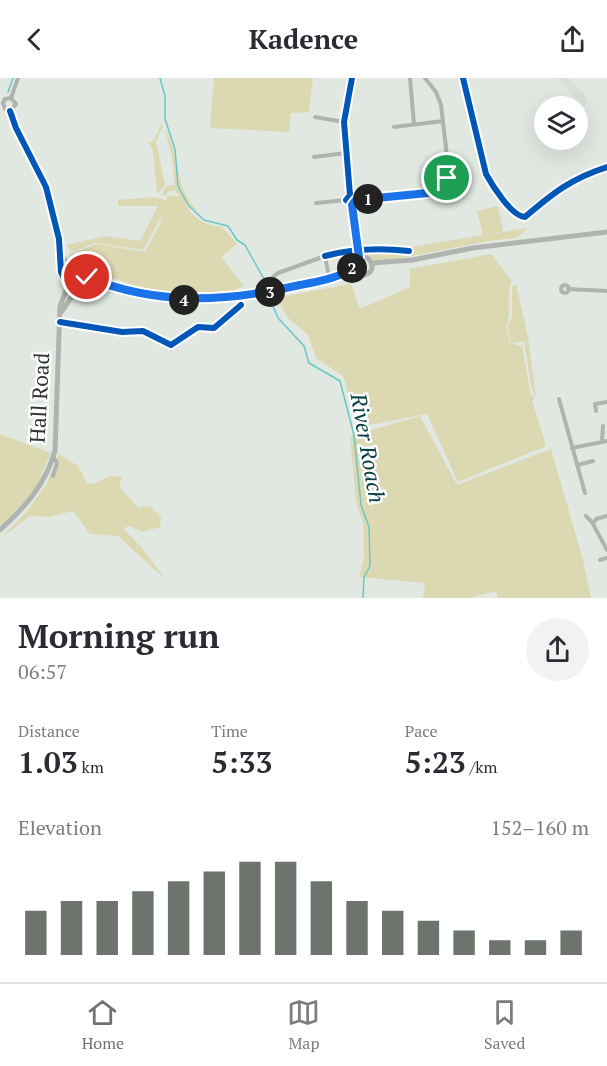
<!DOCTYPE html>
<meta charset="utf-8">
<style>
body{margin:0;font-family:"PT Serif",serif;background:#f2f2f3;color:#2b2b33;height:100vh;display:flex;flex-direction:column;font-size:22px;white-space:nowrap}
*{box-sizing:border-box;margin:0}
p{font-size:20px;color:#7c7c81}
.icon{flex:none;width:33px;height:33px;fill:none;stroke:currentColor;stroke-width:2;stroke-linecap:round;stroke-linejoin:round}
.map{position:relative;height:520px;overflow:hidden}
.side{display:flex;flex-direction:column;background:#fff;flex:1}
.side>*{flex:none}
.tools{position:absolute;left:534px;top:18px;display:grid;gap:12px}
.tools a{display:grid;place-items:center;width:54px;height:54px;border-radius:50%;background:#fff;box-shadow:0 6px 24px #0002;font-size:30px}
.pin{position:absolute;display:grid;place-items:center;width:51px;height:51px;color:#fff;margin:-26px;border:3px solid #fff;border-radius:50%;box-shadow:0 2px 6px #0007}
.km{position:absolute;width:30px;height:30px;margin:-15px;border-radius:50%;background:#222;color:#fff;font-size:16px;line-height:30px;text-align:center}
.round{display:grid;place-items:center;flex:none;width:63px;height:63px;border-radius:32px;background:#f2f2f3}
.head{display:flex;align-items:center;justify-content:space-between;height:102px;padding:0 18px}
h1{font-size:33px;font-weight:800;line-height:45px}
.stats{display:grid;grid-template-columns:repeat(3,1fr);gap:9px;height:102px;padding:6px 18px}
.stats div{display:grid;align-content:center}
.stats b{font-size:30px;font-weight:800}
.stats small{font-size:16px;font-weight:400}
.stats p{font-size:16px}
.chart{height:168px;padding:12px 18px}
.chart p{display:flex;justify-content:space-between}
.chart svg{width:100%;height:108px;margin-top:6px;stroke:#6d746e;stroke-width:6}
header{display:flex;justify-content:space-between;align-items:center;height:78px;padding:0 18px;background:#fff;font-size:27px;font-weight:800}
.tabs{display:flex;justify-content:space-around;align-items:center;height:84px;border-top:2px solid #e1e1e2;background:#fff;font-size:16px;color:#7c7c81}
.tabs a{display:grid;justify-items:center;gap:3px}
.tabs .active{color:#6d746e}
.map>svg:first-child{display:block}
</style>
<header><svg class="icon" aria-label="back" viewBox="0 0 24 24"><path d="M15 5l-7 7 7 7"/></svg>Kadence<svg class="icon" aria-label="share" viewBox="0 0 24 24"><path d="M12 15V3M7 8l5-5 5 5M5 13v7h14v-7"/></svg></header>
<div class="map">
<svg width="607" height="520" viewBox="0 0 607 520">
<rect width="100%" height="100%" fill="#e0e8e1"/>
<path fill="#dcd8b2" d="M 214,0 L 313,0 L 309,34 L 291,35 L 289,54 L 210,50 Z
M 162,45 L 163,48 L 156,64 L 165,107 L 158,115 L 157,115 L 153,73 L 148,65 L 153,63 Z
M 165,51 C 181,76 173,111 198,132 L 189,130 L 181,121 C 194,139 199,146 222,149 L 237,166 L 221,179 L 244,208 L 230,214 L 193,216 L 144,210 L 82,190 L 69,177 L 96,166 L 145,174 L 161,145 L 162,138 L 143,172 L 95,165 L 71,174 L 67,167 L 105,158 L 140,163 L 158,128 L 118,128 L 118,122 L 153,119 L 166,122 L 167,118 L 179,118 L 176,113 L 169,113 L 165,118 L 162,117 L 166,108 L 175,107 L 172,79 Z
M 498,128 L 503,153 L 490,156 L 526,150 L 526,152 L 516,160 L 489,163 L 397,181 L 375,183 L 364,177 L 362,170 L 388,169 L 407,174 L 411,169 L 483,157 L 477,133 Z
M 491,176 L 512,203 C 505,216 513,234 506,249 L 510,265 L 522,268 L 531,318 L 534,317 L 534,321 L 532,322 L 546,368 L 458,404 L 427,336 L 359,349 L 343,298 L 316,280 L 308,257 L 288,240 L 276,220 L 351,206 L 360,231 L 410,209 L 410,191 Z
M 516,206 L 528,259 L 536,319 L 532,312 L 524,263 L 511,265 L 507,249 L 512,239 L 512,209 Z
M 420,338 L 457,407 L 551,371 L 583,482 L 591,520 L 498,520 L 496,513 L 470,520 L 423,520 L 425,505 L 359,499 L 364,480 L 363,445 L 356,423 L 350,358 Z
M 0,356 L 51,375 L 34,413 L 0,449 Z
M 59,376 L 78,388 L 87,405 L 94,406 L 109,398 L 122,399 L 119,409 L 139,430 L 150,428 L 161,439 L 160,449 L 142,454 L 130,448 L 123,450 L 143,471 L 166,502 L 118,458 L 90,456 L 73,433 L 50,439 L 30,438 L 0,461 L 28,432 L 46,407 Z"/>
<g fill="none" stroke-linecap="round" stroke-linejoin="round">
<path stroke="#6bc6c7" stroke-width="1.5" d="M 160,0 L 165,18 L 165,41 L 175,71 L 178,108 L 188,127 L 204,142 L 228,148 L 237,162 L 245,167 L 265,203
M 8,14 L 13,0
M 269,219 L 278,240 L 304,268 L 309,285 L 340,303 L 354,357 L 361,427 L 369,449 L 370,488 L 364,499 L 363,520"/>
<path stroke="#dadfda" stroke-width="8" d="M 563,0 L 584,23"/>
<path stroke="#b0b3b0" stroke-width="4" d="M 352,0 L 344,44 L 350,117 L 346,122 L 352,127 L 359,179
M 410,0 L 414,46
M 463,0 L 486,96 C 492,107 512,139 525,139 C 553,115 572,100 607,89
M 11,20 L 18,0
M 10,33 L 16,50 L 46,109 L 59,161 L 61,194 L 65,202
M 10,33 L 5,31 L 3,25 L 5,21 L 11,20
M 10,33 L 16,26 L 11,20
M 315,39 L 344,44
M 394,49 L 443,43
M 314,79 L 346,75
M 356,122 L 428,115 L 440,111 L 446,104 L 448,87 L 441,27 L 436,14 L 425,0
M 316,125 L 346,122
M 62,176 L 71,194
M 325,178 C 351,171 381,170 409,173
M561 211a4 4 0 1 1 8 0a4 4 0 1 1-8 0Z
M 262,208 L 278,195 L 325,178 L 329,199
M 568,211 L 607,213
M 60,244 L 122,254 L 143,253 L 171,267 L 198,249 L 214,250 L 241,227
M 559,321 L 585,415
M 596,333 L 595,326 L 607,324
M 602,363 L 603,348
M 572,370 L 607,363
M 577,387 L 593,383
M 53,398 L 57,385 L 53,378
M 586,438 L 593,445
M 607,438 L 596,441 L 593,446 L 607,472
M 600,482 L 607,480"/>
<path stroke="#b0b3b0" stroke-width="5" d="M 372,185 L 412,182 L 473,170 L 607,154
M 81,205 L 164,220 L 203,222 L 255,218 L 352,197 C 391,202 363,161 352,187 L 356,196
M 68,208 L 66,199 L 74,194 L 100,205
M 62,233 L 81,205
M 0,452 C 26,428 45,407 55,373 L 60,228 L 68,208"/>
<defs>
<path id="cycleway" d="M 352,0 L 344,44 L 350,117 L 346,122 L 352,127 L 359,179
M 463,0 L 486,96 C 492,107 512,139 525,139 C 553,115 572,100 607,89
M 10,33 L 16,50 L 46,109 L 59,161 L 61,194 L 65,202
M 325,178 C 351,171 381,170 409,173
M 60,244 L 122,254 L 143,253 L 171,267 L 198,249 L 214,250 L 241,227"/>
</defs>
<use href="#cycleway" stroke="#fff" stroke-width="10"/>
<use href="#cycleway" stroke="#0057b8" stroke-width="6"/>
</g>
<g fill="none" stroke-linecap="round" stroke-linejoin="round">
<defs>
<path id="route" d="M 87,199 C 157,228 227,224 300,207 C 316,204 338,200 352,191 L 353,184 L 359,179 L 352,127 L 356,122 L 428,115 L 440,111 L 447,100"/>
</defs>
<use href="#route" stroke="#fff" stroke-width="12"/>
<use href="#route" stroke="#1a73e8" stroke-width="8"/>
</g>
<g text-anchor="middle" stroke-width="5" stroke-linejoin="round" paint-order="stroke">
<g font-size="21" fill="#2f3530" stroke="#fff">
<text transform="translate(40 320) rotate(-87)" y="7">Hall Road</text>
</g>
<g font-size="22" font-style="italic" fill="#064143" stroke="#fff">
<text transform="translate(368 370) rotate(80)" y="8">River Roach</text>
</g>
</g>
</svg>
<div class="tools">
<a><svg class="icon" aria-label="layers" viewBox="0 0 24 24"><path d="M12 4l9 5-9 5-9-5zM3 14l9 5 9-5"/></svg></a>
</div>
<div class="pin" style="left:447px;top:100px;background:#1e9e55"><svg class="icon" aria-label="arrive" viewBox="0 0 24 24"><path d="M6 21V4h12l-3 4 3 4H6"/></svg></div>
<div class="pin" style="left:87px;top:199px;background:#d93025"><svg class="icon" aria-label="check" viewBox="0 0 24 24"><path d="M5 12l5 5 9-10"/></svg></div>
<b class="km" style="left:368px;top:121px">1</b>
<b class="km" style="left:352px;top:190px">2</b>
<b class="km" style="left:270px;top:214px">3</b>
<b class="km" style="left:184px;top:222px">4</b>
</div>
<section class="side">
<div class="head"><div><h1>Morning run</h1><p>06:57</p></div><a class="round"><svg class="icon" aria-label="share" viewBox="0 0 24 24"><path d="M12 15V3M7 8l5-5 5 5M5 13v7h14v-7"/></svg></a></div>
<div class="stats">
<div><p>Distance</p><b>1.03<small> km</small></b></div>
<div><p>Time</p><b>5:33</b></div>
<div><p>Pace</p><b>5:23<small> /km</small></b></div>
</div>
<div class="chart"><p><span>Elevation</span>152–160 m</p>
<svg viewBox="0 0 160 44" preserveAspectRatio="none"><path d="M5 44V26M15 44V22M25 44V22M35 44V18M45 44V14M55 44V10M65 44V6M75 44V6M85 44V14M95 44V22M105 44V26M115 44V30M125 44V34M135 44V38M145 44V38M155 44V34"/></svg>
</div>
</section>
<nav class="tabs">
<a class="active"><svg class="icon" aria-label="home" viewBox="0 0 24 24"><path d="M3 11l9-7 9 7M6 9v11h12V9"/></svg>Home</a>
<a><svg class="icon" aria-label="map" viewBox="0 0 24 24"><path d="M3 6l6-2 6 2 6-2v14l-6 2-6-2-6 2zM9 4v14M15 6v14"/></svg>Map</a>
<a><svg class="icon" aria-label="saved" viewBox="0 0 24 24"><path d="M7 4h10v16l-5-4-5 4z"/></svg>Saved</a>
</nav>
